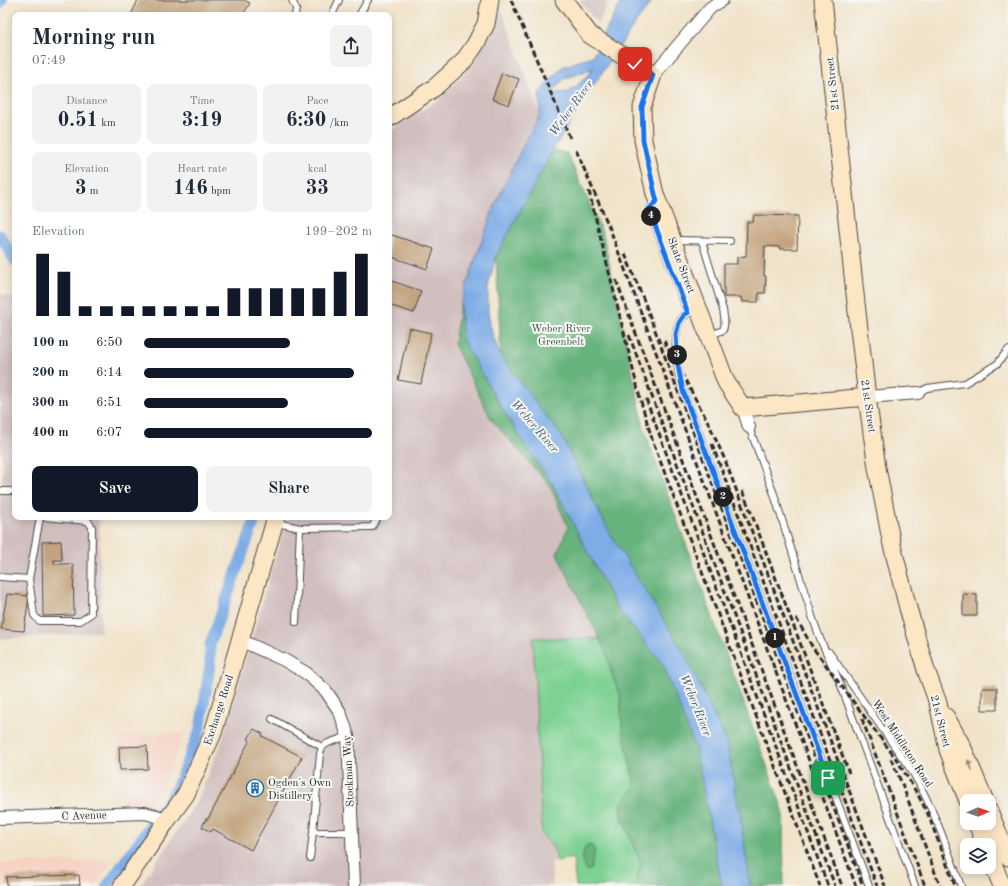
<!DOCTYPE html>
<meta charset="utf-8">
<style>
body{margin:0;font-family:"Old Standard TT",serif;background:#f2f2f3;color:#1f2937;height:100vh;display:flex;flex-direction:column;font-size:15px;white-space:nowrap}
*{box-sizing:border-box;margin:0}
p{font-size:13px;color:#747a83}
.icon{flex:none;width:22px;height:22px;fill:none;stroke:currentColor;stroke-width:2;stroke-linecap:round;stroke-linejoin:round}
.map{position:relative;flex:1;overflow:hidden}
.sheet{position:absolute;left:12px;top:12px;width:380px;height:508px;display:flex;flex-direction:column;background:#fff;border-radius:8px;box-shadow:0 2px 10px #0003}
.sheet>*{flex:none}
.needle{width:26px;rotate:88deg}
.fabs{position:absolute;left:960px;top:794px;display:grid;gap:8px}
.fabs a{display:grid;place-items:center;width:36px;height:36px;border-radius:8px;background:#fff;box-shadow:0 2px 10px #0003;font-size:20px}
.pin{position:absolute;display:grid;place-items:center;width:34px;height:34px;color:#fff;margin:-17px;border-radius:8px;box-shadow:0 2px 6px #0006}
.km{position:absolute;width:20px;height:20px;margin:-10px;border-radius:50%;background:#222;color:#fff;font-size:11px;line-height:20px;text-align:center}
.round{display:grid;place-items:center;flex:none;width:42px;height:42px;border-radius:8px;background:#f2f2f3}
.summary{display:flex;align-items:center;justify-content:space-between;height:68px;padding:0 20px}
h1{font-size:22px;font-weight:700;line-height:30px}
.stats{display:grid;grid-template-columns:repeat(3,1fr);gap:6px;height:68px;padding:4px 20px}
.stats div{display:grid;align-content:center;border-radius:8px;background:#f2f2f3;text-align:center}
.stats b{font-size:20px;font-weight:700}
.stats small{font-size:11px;font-weight:400}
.stats p{font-size:11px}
.chart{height:112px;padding:8px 20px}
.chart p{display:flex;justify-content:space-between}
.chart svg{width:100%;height:72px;margin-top:4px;stroke:#111827;stroke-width:6}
.button{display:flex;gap:8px;margin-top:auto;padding:8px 20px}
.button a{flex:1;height:46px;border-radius:8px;background:#111827;color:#fff;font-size:16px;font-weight:700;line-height:46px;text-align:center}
.button a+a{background:#f2f2f3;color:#1f2937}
ul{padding:0 20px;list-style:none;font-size:13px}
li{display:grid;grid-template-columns:64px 48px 1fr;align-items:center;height:30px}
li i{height:10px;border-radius:5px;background:#111827}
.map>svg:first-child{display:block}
</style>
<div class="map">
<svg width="1008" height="886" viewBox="0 0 1008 886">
<rect width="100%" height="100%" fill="#f6f6f2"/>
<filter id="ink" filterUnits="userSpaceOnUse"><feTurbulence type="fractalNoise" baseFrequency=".025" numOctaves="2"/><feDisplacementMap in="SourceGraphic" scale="8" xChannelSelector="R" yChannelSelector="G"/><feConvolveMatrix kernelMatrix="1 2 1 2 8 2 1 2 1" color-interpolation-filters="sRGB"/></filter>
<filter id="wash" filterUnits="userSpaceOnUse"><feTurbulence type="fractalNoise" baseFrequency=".012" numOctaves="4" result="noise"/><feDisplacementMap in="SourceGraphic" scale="16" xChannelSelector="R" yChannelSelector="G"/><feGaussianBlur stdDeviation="0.9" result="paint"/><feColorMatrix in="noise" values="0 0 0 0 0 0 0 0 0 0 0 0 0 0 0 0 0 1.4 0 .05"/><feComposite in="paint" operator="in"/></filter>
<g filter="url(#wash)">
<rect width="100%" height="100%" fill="#f1e3c9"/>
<path fill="#f6d2c5" d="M 184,733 L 162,788 L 148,807 L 122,808 L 120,735 Z
M 112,861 L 96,886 L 0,886 L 0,863 Z"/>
<path fill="#d1bfbf" d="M 498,0 L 540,115 L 523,146 L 495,205 L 454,344 L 491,419 L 550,486 L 568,527 L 557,554 L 600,639 L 533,638 L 542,836 L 548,841 L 556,852 L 557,861 L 551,862 L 553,886 L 140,886 L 197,801 L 223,738 L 287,517 L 389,517 L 389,132 L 442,97 L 473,64 L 490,31 Z
M 579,0 L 609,0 L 598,24 Z
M 0,294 L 15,298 L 15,517 L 99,517 L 101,632 L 0,639 L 0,499 L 3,469 L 0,439 Z"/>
<path fill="#7dd193" stroke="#547e5f" d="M 630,624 L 712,835 L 722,886 L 576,886 L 573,858 L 557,861 C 555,849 551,843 542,836 L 533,638 L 600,639 Z"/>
<path fill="#66b37d" stroke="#486f54" d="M 553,150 L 567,153 L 603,234 L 645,432 L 783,810 L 784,886 L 750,886 L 741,820 L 726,740 L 684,653 L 610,534 L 562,437 L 501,357 L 496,256 Z
M 460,305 L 463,341 L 494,395 L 529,451 L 552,483 L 618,610 L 663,664 L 696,750 L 722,886 L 634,886 L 641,865 L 622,818 L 621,804 L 635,787 L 622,727 L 620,695 L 611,672 L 606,652 L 557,554 L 568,527 L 550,486 L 491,419 L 454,344 Z
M 591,845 L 595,849 L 593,858 L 591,869 L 587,871 C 581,862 582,858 585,847 Z"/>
<path fill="#7dace7" stroke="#546c89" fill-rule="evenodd" d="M 622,0 L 653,0 L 637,21 L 581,104 L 553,150 L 496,256 L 488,287 L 488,313 L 492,333 L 501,357 L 562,437 L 610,534 L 684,653 L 726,740 L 741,820 L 750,886 L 722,886 L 696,750 L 663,664 L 618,610 L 552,483 L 529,451 L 494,395 L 463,341 L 460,305 L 475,260 L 495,205 L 523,146 L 540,115 L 539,93 L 562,67 L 593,56 ZM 594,68 L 578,85 L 568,92 L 550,94 L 564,79 Z"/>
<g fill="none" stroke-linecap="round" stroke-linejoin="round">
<path stroke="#7dace7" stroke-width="11" d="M 0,3 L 2,0
M 0,235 L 15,261
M 107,886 L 175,791 L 200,730 L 210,665 L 210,644 L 256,517"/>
</g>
<g id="blocks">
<path fill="#c4a47f" d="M 138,0 L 244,0 L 250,3 L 243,15 L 131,15 Z
M 502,73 L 519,79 L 509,105 L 492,99 Z
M 754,215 L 798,216 L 797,249 L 780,249 L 780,247 L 765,246 L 764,276 L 766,276 L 765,293 L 759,293 L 758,302 L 742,302 L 741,297 L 724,297 L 724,264 L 737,264 L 737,257 L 746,256 L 747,222 L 753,222 Z
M 389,234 L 434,249 L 427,269 L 389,256 Z
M 389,280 L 421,291 L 414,313 L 389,305 Z
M 409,328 L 431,333 L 421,384 L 398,380 Z
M 61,541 L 62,560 L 54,560 L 54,564 L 73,564 L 74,615 L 43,616 L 42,542 Z
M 7,594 L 29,596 L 24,631 L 1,629 Z
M 963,594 L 977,595 L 977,616 L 963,616 Z
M 982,688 L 997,688 L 997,710 L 982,710 Z
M 254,729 L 263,734 L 262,736 L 302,757 L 251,850 L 213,829 L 211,832 L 202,827 L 206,819 L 208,819 L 250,740 L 248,739 Z
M 147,746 L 148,769 L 120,770 L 119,747 Z
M 79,875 L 80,885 L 7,886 L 6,877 Z"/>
</g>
</g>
<g filter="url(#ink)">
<use href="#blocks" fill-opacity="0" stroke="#494743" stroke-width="1"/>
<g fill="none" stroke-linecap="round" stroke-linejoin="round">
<defs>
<path id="lane" d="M 292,0 L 296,9 L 295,15
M 332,15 L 339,0
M 359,15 L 368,0
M 656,202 L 649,209 L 688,313
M 674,240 L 730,241
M 702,241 L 723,310 C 724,317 726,324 723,330 L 709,336
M 698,309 C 692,312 686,313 682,318 C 670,332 678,374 683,391 L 869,886
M 918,393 L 927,388 L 965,383 L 997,364 L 1008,350
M 749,427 L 774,494 L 813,619 L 821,641 L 840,683 L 915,886
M 0,491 L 15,491
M 276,523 L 301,528 L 372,527 L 378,517
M 0,577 L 29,579 L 40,517
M 29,579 L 34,615 L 39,621 L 80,621 L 91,614 L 92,527 L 88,521 L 44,517
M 296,622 L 300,528
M 829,652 L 913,773 C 934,809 947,848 961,886
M 272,719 L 322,747
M 348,736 L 328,743 L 322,747 L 320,754 L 313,832 L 352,832
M 310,858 L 313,832"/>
<path id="street" d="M 653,75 L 710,8 L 722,0
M 867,397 L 918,393
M 743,408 L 749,427
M 240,640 L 284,660 L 306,673 L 326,691 L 340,712 L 348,736 L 354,886
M 0,818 L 145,813 L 168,819"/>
<path id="secondary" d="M 564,0 L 590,35 L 653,75 L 642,107 L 643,140 L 655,194 L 726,382 L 743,408 L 867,397
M 823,0 L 856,303 L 867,397 L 877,468 L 892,545 L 908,608 L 926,670 L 938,703 L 948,750 L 968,801
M 389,118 L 434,88 L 463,62 L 475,45 L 486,24 L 490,0
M 946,717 L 962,746 L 985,801
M 989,811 L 1008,857
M 977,823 L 985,845
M 989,854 L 1002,886
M 122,886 L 168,819 L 186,794 L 213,733 L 276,517"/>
</defs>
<use href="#lane" stroke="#494743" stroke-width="8"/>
<use href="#street" stroke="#494743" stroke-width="14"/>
<use href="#secondary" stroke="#494743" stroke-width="19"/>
<use href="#lane" stroke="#fff" stroke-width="6"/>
<use href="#street" stroke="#fff" stroke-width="12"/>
<use href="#secondary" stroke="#fce6c4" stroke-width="17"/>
<path stroke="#2b2b2b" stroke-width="3" stroke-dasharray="6 3" stroke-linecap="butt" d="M 511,0 L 571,140
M 576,150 L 610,229 L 621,259 L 856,886
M 589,191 L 640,398 L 652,439 L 820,886
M 625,254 L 643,298 L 863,886
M 616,280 L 842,886
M 629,335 L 835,886
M 664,341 L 708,422 L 725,460 L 885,886
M 646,399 L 828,886
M 712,444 L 877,886
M 742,491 L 749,507 L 849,773
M 796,618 L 813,648 L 897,760 L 918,795 L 928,814 L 955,886
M 862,719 L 925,886
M 891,759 L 902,784 L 940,886"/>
</g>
<defs><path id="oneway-solid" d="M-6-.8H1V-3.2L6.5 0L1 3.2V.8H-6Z"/></defs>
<use fill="#948878" href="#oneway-solid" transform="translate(970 765) rotate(-112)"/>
</g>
<g fill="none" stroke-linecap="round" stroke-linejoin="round" filter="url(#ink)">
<defs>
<path id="route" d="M 635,64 L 653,75 L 642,107 L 643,140 L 655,194 L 657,201 L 649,209 L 688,313 L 685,314 L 679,323 L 676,334 L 678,366 L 683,391 L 828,778"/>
</defs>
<use href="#route" stroke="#fff" stroke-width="8"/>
<use href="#route" stroke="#1a73e8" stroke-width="5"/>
</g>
<defs>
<symbol id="building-ring" viewBox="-11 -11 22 22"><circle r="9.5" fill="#f6f6f2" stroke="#1f6fb2" stroke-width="1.5"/><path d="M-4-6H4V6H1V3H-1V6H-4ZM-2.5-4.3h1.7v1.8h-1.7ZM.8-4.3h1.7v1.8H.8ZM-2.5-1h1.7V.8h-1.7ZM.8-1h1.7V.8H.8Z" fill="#1f6fb2"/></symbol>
</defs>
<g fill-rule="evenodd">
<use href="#building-ring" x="245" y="778" width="20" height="20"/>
</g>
<g text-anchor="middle" stroke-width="4" stroke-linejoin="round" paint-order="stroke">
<g font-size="11" fill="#2b2b2b" stroke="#f6f6f2">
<text transform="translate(832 84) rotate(-96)" y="4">21st Street</text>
<text transform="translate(682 265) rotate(69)" y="4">Skate Street</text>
<text transform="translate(869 406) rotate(82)" y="4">21st Street</text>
<text transform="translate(218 710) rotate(-72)" y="4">Exchange Road</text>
<text transform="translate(941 721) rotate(76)" y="4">21st Street</text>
<text transform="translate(903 743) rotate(57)" y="4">West Middleton Road</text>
<text transform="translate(348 771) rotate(-93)" y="4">Stockman Way</text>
<text transform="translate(84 815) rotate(-2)" y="4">C Avenue</text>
</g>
<g font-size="11" fill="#445d4a" stroke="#f6f6f2">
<text x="561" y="332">Weber River<tspan x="561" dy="13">Greenbelt</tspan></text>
</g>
<g font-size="11" fill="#2b2b2b" stroke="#f6f6f2" text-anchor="start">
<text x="268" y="786">Ogden's Own<tspan x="268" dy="13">Distillery</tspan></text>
</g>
<g font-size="12" font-style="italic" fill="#48586d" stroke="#f6f6f2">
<text transform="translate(571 108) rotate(-54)" y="4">Weber River</text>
<text transform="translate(535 426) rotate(49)" y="4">Weber River</text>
<text transform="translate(696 705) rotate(68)" y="4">Weber River</text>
</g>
</g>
</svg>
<div class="fabs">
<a><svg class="needle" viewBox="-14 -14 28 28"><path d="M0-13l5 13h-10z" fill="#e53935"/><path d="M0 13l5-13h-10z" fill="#747a83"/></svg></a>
<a><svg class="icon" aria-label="layers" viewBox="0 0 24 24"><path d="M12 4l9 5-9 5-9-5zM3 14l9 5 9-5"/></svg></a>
</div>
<div class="pin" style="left:828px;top:778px;background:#1e9e55"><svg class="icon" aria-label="arrive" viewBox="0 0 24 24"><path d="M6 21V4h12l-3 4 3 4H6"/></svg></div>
<div class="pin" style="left:635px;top:64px;background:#d93025"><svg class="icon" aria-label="check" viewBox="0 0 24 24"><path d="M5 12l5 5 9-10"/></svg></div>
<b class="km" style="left:775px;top:638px">1</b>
<b class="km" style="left:723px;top:497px">2</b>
<b class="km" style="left:677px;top:355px">3</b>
<b class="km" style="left:651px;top:216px">4</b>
<section class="sheet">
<div class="summary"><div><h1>Morning run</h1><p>07:49</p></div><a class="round"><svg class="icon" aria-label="share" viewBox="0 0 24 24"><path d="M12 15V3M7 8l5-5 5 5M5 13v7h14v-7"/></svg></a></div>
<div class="stats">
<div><p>Distance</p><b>0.51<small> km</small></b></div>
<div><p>Time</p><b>3:19</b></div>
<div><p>Pace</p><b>6:30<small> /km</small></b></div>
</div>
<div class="stats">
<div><p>Elevation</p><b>3<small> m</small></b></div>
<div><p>Heart rate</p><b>146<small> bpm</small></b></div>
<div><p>kcal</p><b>33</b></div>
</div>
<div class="chart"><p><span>Elevation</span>199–202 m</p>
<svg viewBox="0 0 160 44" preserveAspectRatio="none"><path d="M5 44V6M15 44V17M25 44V38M35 44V38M45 44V38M55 44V38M65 44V38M75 44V38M85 44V38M95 44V27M105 44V27M115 44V27M125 44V27M135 44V27M145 44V17M155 44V6"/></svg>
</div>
<ul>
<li><b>100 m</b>6:50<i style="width:64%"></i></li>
<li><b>200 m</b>6:14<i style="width:92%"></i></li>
<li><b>300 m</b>6:51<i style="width:63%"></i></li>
<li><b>400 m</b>6:07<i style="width:100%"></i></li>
</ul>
<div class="button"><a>Save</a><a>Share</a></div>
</section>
</div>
